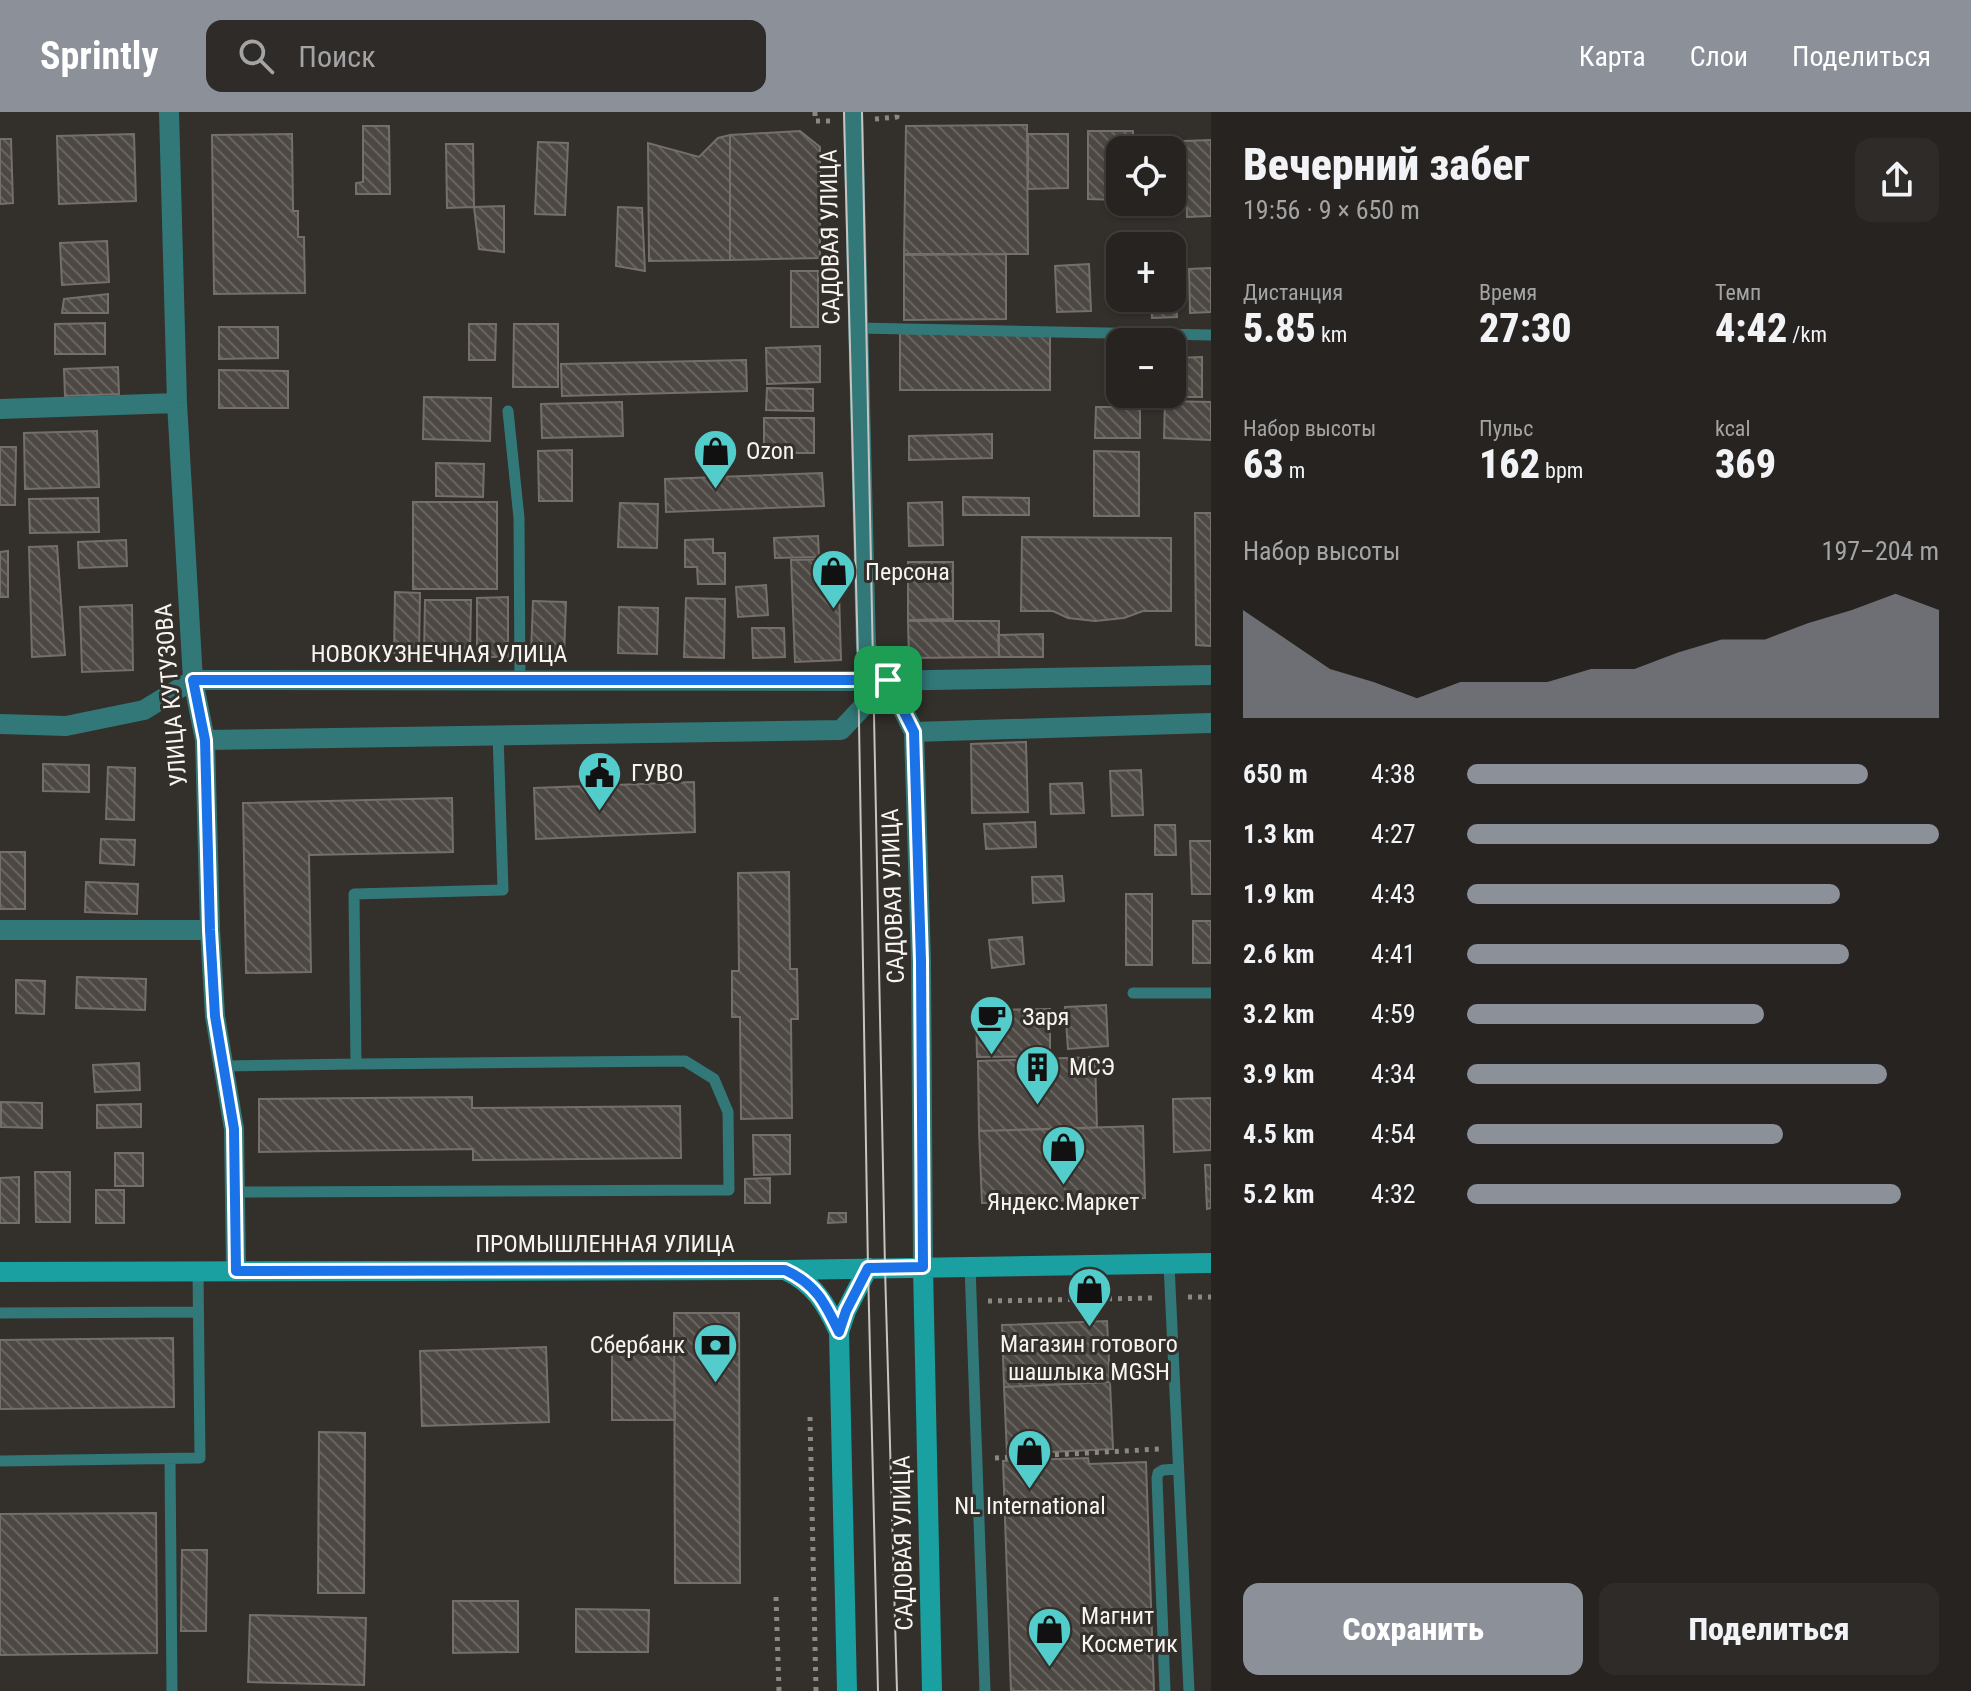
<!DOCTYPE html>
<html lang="ru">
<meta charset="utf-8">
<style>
body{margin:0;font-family:"Roboto Condensed",sans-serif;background:#2e2b29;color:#f1f3f6;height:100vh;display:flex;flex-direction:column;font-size:30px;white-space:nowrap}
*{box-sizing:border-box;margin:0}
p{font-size:26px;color:#a4a4a5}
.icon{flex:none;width:44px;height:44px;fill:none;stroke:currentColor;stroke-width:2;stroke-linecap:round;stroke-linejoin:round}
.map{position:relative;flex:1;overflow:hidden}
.drawer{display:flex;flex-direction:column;background:#262320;width:760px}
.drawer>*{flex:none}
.tools{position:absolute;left:1106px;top:24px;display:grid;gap:16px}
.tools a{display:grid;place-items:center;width:80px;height:80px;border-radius:16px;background:#262320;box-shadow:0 2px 6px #0004,0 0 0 2px #42403e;font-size:40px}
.pin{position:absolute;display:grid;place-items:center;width:68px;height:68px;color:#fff;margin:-34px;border-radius:16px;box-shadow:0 4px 12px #0006}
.round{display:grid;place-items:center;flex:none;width:84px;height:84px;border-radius:16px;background:#2e2b29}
.overview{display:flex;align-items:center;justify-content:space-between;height:136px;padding:0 32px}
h1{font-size:44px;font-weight:800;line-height:60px}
.metrics{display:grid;grid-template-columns:repeat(3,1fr);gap:12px;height:136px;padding:8px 32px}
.metrics div{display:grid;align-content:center}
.metrics b{font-size:40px;font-weight:800}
.metrics small{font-size:22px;font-weight:400}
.metrics p{font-size:22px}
.chart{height:224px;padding:16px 32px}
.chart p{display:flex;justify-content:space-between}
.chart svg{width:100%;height:144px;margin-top:8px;fill:#8c9099;opacity:.7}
.action{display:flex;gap:16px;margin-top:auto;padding:16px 32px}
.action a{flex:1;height:92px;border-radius:16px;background:#8c9099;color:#fff;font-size:32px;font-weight:800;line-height:92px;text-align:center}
.action a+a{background:#2e2b29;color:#f1f3f6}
ul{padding:0 32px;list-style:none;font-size:26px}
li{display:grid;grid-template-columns:128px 96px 1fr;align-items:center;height:60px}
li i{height:20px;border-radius:10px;background:#8c9099}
header{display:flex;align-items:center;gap:48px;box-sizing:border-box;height:112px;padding:0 40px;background:#8c9099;color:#fff}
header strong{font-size:38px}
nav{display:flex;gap:44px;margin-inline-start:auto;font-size:28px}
.search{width:560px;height:72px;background:#2e2b29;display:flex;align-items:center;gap:20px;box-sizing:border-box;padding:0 28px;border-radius:16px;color:#a4a4a5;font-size:30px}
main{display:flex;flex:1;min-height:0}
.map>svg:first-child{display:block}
</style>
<header>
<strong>Sprintly</strong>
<div class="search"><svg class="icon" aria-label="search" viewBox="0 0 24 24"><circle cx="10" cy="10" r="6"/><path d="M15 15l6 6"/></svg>Поиск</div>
<nav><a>Карта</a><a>Слои</a><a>Поделиться</a></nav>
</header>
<main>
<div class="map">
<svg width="1211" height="1579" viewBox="0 0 1211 1579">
<defs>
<pattern id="building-back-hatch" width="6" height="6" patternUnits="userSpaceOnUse" patternTransform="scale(2)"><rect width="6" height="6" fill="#4d4843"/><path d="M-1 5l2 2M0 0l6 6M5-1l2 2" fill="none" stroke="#67635f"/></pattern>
</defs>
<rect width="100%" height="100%" fill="#332f2a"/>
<path fill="url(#building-back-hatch)" stroke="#746f6a" stroke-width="2" d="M 1027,13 L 1028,142 L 904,142 L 906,14 Z
M 363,14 L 389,14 L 390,82 L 356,82 L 356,71 L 363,70 Z
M 800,19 L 820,35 L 820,146 L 730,148 L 730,23 Z
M 1088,19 L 1133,19 L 1133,38 L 1120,38 L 1120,88 L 1088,87 Z
M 134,22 L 136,89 L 59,92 L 57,24 Z
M 292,22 L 293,99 L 298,99 L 298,125 L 304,125 L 305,181 L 214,182 L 212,23 Z
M 1028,22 L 1068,22 L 1068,76 L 1028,77 Z
M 730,23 L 730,148 L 649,149 L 648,31 L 699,45 L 718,26 Z
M 0,27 L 11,27 L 13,91 L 0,92 Z
M 1211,28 L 1211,104 L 1187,105 L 1184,29 Z
M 538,30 L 568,31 L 565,103 L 535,102 Z
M 446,32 L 473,32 L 474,95 L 447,96 Z
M 504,94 L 504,140 L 479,137 L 474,95 Z
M 618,95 L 642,96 L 645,159 L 616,154 Z
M 107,129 L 109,170 L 62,173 L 60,131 Z
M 1006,142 L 1006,207 L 904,208 L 904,143 Z
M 1089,152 L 1091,199 L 1057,200 L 1055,154 Z
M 1211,156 L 1211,200 L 1190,201 L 1189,157 Z
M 791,159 L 818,159 L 818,215 L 791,215 Z
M 1172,162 L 1175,162 L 1177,205 L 1152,206 L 1151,186 L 1172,186 Z
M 108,182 L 108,201 L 62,201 L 64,187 Z
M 105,211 L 105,242 L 55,242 L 55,212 Z
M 469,212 L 496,212 L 495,248 L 469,248 Z
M 514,212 L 558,212 L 558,275 L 513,275 Z
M 219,215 L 278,215 L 278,246 L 219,247 Z
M 900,221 L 1050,222 L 1050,278 L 900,278 Z
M 820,234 L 820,270 L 767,272 L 766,236 Z
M 1202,245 L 1202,285 L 1171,285 L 1172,246 Z
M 746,248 L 747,279 L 562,284 L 561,252 Z
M 118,255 L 119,282 L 65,284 L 64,257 Z
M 219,258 L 288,259 L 288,296 L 219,296 Z
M 767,276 L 813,277 L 813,299 L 766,298 Z
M 424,285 L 491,286 L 490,329 L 423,327 Z
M 1165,289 L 1211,290 L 1211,328 L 1164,326 Z
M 622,290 L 623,324 L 542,326 L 541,292 Z
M 1096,295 L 1140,295 L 1140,326 L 1095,326 Z
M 764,306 L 814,306 L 814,341 L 764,341 Z
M 97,319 L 99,375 L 25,377 L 24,321 Z
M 992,322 L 992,346 L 909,348 L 909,324 Z
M 0,335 L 16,335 L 15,393 L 0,393 Z
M 572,338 L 572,389 L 539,389 L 538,339 Z
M 1094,339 L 1139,340 L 1139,404 L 1094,404 Z
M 436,351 L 484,352 L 483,385 L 436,384 Z
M 822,361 L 824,394 L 666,400 L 665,367 Z
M 963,385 L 1029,386 L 1029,403 L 963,403 Z
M 98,386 L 99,420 L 30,421 L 29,387 Z
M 413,390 L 497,390 L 497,477 L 413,477 Z
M 942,390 L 943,433 L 909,434 L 908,391 Z
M 620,391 L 658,392 L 657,436 L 618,435 Z
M 1195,401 L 1211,401 L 1211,534 L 1196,533 Z
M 818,424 L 819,445 L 775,446 L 774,426 Z
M 1022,425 L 1171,426 L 1171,499 L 1143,499 L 1124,506 L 1095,509 L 1068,506 L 1053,499 L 1021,499 Z
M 713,427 L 713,441 L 725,441 L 725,472 L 698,472 L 697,455 L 685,455 L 685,428 Z
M 126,428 L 127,454 L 79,456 L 78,430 Z
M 57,434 L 65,543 L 32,545 L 29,435 Z
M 8,439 L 8,485 L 0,485 L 0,440 Z
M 838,447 L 841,548 L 795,550 L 791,448 Z
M 908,450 L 953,450 L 953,507 L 908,508 Z
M 766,473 L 768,503 L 738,505 L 736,475 Z
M 395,480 L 420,481 L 419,543 L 394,543 Z
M 508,485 L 508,545 L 477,545 L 477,486 Z
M 686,486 L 725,487 L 724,546 L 684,545 Z
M 425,488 L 471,488 L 470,544 L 424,543 Z
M 533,489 L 566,490 L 564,543 L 531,541 Z
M 132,493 L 133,558 L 82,560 L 80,495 Z
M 619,495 L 658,496 L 657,542 L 618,541 Z
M 908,509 L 999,509 L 999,545 L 909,546 Z
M 752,516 L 784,516 L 785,545 L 753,546 Z
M 1043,522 L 1043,545 L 999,545 L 998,523 Z
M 1026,630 L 1028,700 L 972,701 L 971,632 Z
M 43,652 L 89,653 L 89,680 L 43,679 Z
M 108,655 L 135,656 L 134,708 L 106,707 Z
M 1141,658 L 1143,703 L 1112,704 L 1110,659 Z
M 694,670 L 695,720 L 536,727 L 534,676 Z
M 1082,671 L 1084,701 L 1051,702 L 1050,672 Z
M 452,686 L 453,740 L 309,743 L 311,860 L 246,861 L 243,691 Z
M 1035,710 L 1036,735 L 986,737 L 984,712 Z
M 1155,713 L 1175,713 L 1176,743 L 1155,743 Z
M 101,727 L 135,728 L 134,753 L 100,751 Z
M 1190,729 L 1211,729 L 1211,782 L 1192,782 Z
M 0,740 L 25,740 L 25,797 L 0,797 Z
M 789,760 L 790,857 L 797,857 L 798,907 L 791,907 L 792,1006 L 741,1007 L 740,905 L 732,905 L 732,859 L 739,859 L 738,761 Z
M 1062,764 L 1064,789 L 1033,791 L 1032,765 Z
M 86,770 L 138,772 L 137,802 L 85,800 Z
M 1126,782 L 1152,782 L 1152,853 L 1126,853 Z
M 1193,809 L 1211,809 L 1211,851 L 1193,851 Z
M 1022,825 L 1024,852 L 992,856 L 989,828 Z
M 77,865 L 146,867 L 145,898 L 76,896 Z
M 16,868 L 45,869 L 44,902 L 16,901 Z
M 1106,893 L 1108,934 L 1068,937 L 1065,895 Z
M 1050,897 L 1050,944 L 977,945 L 976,898 Z
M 1095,945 L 1097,1016 L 979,1019 L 978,949 Z
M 139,951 L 140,978 L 95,980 L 93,953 Z
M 472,985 L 472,996 L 680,994 L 681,1046 L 473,1048 L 473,1037 L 259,1040 L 259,987 Z
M 1211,986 L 1211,1038 L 1174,1040 L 1173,987 Z
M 1,990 L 42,991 L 42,1016 L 1,1015 Z
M 141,992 L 141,1015 L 97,1016 L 97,993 Z
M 1143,1014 L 1145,1086 L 982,1091 L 979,1019 Z
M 753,1023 L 790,1023 L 790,1062 L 754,1063 Z
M 115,1041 L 143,1041 L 143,1074 L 115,1074 Z
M 1205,1053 L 1211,1053 L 1211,1096 L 1207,1097 Z
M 35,1060 L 70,1060 L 70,1110 L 36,1110 Z
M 19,1065 L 19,1111 L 0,1111 L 0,1066 Z
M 770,1066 L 770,1091 L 745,1091 L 745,1067 Z
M 96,1078 L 124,1078 L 124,1111 L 96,1111 Z
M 829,1101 L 846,1101 L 846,1110 L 828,1111 Z
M 674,1201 L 739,1201 L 740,1471 L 675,1471 Z
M 1107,1209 L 1110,1270 L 1004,1275 L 1002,1213 Z
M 173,1226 L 174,1295 L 0,1297 L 0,1228 Z
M 546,1235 L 549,1310 L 422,1314 L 420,1239 Z
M 612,1235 L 674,1235 L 675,1308 L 612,1308 Z
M 1110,1270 L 1113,1337 L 1007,1342 L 1004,1275 Z
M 319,1320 L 365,1321 L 364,1481 L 318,1481 Z
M 1088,1346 L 1089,1352 L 1146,1350 L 1154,1579 L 1011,1579 L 1003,1349 Z
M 156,1401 L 157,1541 L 0,1543 L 0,1402 Z
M 182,1438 L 207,1438 L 206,1519 L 181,1519 Z
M 453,1489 L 518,1489 L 518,1540 L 453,1541 Z
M 576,1497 L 649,1498 L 648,1540 L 576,1540 Z
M 250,1503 L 366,1506 L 364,1573 L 248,1570 Z"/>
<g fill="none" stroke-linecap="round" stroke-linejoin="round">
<path stroke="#8b8783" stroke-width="5" stroke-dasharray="4 6" stroke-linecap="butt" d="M 815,0 L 815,9 L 833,9
M 875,7 L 897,5 L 897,0
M 1188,1185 L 1211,1185
M 988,1189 L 1154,1186
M 810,1305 L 816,1579
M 995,1346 L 1160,1337
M 776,1485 L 779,1579"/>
<path stroke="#327878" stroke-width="11" d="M 858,216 L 1211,223
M 508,299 L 519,406 L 520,569
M 1133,881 L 1211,881
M 224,954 L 356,952 L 354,782 L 503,778 L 498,622
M 236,1080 L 729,1078 L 728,1000 L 714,967 L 685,949 L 356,952
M 1169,1152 L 1189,1579
M 970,1154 L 985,1579
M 0,1201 L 198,1200
M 170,1347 L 172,1579
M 0,1349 L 200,1346 L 198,1159
M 1165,1579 L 1157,1366 L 1158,1361 L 1163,1358 L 1178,1357"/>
<path stroke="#327878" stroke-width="20" d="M 169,0 L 177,291 L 193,568 L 205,628 L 210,818 L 215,904 L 234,1017 L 236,1159
M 853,0 L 866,536 L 888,568 L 914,620 L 921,849 L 923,1155
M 0,297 L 177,291
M 0,612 L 66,614 L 144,598 L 193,568 L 874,569 L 1211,563
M 914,620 L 1211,611
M 205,628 L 841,618 L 888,568
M 0,818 L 210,818"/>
<path stroke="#1aa0a0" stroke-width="20" d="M 923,1155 L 932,1579
M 785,1158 C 814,1171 826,1192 839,1220
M 0,1160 L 785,1158 L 1211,1151
M 847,1579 L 839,1220 L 846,1199 L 868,1156"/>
<path stroke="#c7c3c0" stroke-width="2" d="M 844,0 L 858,549 L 868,1156 L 878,1579
M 862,0 L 885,1156 L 897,1579"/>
</g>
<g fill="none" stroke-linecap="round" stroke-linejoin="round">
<defs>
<path id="route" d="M 193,568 L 888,568 L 914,620 L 921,849 L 923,1155 L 868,1156 L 846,1199 L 839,1220 C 825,1191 816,1172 785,1158 L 236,1159 L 234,1017 L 215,904 L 210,818 L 205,628 Z"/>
</defs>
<use href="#route" stroke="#fff" stroke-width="16"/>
<use href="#route" stroke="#1a73e8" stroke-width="10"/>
</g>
<defs>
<symbol id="shop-pin" viewBox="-11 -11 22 30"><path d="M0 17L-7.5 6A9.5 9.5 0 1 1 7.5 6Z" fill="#52cdcc" stroke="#332f2a"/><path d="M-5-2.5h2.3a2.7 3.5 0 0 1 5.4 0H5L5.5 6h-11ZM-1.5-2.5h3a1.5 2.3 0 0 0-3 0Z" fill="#111"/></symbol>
<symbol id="civic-pin" viewBox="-11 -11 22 30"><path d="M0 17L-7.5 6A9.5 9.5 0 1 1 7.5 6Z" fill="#52cdcc" stroke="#332f2a"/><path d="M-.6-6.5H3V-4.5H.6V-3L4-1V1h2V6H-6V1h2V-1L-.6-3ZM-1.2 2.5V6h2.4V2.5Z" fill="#111"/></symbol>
<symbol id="cafe-pin" viewBox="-11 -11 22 30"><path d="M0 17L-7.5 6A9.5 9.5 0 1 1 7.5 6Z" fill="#52cdcc" stroke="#332f2a"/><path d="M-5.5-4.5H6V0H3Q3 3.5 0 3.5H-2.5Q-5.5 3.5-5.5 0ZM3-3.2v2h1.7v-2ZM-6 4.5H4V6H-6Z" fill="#111"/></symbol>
<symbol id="building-pin" viewBox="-11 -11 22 30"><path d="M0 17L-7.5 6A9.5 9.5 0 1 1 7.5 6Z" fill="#52cdcc" stroke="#332f2a"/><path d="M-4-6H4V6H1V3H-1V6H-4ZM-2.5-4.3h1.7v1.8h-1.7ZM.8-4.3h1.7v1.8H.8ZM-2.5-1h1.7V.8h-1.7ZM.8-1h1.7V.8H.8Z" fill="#111"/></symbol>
<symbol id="bank-pin" viewBox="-11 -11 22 30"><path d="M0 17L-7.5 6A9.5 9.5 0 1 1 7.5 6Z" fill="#52cdcc" stroke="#332f2a"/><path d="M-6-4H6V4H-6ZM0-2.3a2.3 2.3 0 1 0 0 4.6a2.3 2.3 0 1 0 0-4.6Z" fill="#111"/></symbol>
</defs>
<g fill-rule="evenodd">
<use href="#shop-pin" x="690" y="314" width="51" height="69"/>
<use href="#shop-pin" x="808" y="434" width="51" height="69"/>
<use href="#civic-pin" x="574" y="636" width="51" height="69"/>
<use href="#cafe-pin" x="966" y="880" width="51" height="69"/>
<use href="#building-pin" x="1012" y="930" width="51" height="69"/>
<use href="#shop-pin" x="1038" y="1010" width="51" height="69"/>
<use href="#shop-pin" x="1064" y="1152" width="51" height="69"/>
<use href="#bank-pin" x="690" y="1208" width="51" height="69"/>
<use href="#shop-pin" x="1004" y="1314" width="51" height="69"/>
<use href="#shop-pin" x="1024" y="1492" width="51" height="69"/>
</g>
<g text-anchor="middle" stroke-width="6" stroke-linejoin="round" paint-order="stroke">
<g font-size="24" fill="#f7f4f1" stroke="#332f2a">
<text transform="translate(830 125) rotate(-91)" y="8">САДОВАЯ УЛИЦА</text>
<text x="439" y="550">НОВОКУЗНЕЧНАЯ УЛИЦА</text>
<text transform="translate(171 583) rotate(-95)" y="8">УЛИЦА КУТУЗОВА</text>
<text transform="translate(893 784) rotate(-92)" y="8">САДОВАЯ УЛИЦА</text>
<text x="605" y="1140">ПРОМЫШЛЕННАЯ УЛИЦА</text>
<text transform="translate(903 1431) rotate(-91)" y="8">САДОВАЯ УЛИЦА</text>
</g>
<g font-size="24" fill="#f7f4f1" stroke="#332f2a" text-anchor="start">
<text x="746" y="347">Ozon</text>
<text x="865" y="468">Персона</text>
<text x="631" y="669">ГУВО</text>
<text x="1022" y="913">Заря</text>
<text x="1069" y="963">МСЭ</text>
<text x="1063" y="1098" text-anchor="middle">Яндекс.Маркет</text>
<text x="1089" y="1240" text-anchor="middle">Магазин готового<tspan x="1089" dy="28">шашлыка MGSH</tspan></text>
<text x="685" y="1241" text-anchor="end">Сбербанк</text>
<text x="1030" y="1402" text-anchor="middle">NL International</text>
<text x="1081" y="1512">Магнит<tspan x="1081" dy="28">Косметик</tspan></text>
</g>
</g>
</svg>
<div class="tools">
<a><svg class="icon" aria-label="locate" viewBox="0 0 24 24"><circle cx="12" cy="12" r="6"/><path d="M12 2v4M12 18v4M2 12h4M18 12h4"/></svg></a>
<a>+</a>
<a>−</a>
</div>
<div class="pin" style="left:888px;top:568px;background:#1e9e55"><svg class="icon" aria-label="arrive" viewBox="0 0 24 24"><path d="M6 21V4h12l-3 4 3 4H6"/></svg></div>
</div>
<section class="drawer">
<div class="overview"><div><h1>Вечерний забег</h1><p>19:56 · 9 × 650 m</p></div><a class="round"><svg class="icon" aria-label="share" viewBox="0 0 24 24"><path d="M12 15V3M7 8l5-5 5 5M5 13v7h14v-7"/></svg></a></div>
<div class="metrics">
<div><p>Дистанция</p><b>5.85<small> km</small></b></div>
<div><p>Время</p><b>27:30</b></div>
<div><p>Темп</p><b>4:42<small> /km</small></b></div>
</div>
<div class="metrics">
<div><p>Набор высоты</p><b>63<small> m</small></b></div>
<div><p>Пульс</p><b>162<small> bpm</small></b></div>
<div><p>kcal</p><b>369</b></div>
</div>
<div class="chart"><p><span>Набор высоты</span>197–204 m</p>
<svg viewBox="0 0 160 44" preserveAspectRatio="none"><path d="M0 44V11L10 20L20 29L30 33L40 38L50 33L60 33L70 33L80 29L90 29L100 24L110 20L120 20L130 15L140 11L150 6L160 11V44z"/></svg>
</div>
<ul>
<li><b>650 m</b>4:38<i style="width:85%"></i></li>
<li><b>1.3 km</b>4:27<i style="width:100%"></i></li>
<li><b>1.9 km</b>4:43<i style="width:79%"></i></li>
<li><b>2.6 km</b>4:41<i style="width:81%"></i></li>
<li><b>3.2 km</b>4:59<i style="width:63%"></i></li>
<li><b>3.9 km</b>4:34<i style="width:89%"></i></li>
<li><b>4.5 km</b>4:54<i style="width:67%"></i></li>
<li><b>5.2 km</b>4:32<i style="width:92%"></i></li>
</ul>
<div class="action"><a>Сохранить</a><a>Поделиться</a></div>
</section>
</main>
